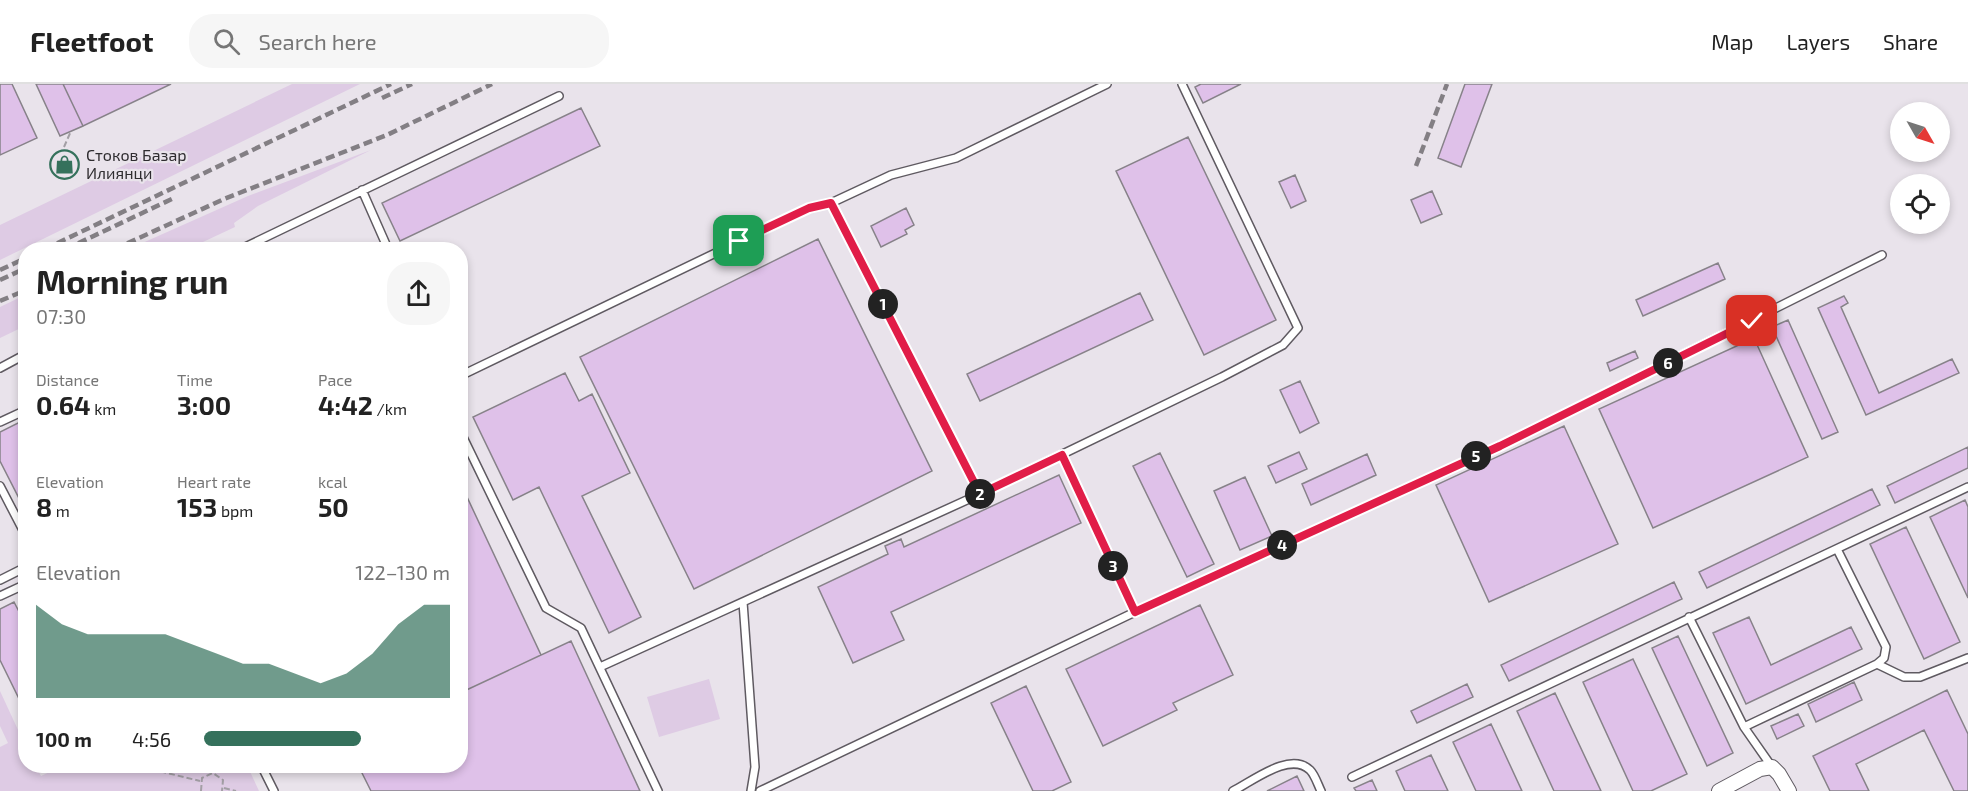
<!DOCTYPE html>
<meta charset="utf-8">
<style>
body{margin:0;font-family:"Exo 2",sans-serif;background:#f6f6f6;color:#222;height:100vh;display:flex;flex-direction:column;font-size:22px;white-space:nowrap}
*{box-sizing:border-box;margin:0}
p{font-size:20px;color:#767676}
.icon{flex:none;width:33px;height:33px;fill:none;stroke:currentColor;stroke-width:2;stroke-linecap:round;stroke-linejoin:round}
.map{position:relative;flex:1;overflow:hidden}
.side{position:absolute;left:18px;top:158px;width:450px;height:531px;display:flex;flex-direction:column;background:#fff;border-radius:24px;box-shadow:0 3px 9px #0003}
.side>*{flex:none}
.needle{width:39px;rotate:129deg}
.controls{position:absolute;left:1890px;top:18px;display:grid;gap:12px}
.controls a{display:grid;place-items:center;width:60px;height:60px;border-radius:50%;background:#fff;box-shadow:0 3px 9px #0003;font-size:30px}
.pin{position:absolute;display:grid;place-items:center;width:51px;height:51px;color:#fff;margin:-26px;border-radius:12px;box-shadow:0 3px 9px #0006}
.km{position:absolute;width:30px;height:30px;margin:-15px;border-radius:50%;background:#222;color:#fff;font-size:16px;line-height:30px;text-align:center}
.round{display:grid;place-items:center;flex:none;width:63px;height:63px;border-radius:24px;background:#f6f6f6}
.overview{display:flex;align-items:center;justify-content:space-between;height:102px;padding:0 18px}
h1{font-size:33px;font-weight:700;line-height:45px}
.figures{display:grid;grid-template-columns:repeat(3,1fr);gap:9px;height:102px;padding:6px 18px}
.figures div{display:grid;align-content:center}
.figures b{font-size:26px;font-weight:700}
.figures small{font-size:16px;font-weight:400}
.figures p{font-size:16px}
.chart{height:168px;padding:12px 18px}
.chart p{display:flex;justify-content:space-between}
.chart svg{width:100%;height:108px;margin-top:6px;fill:#35715c;opacity:.7}
ul{padding:0 18px;list-style:none;font-size:20px}
li{display:grid;grid-template-columns:96px 72px 1fr;align-items:center;height:45px}
li i{height:15px;border-radius:8px;background:#35715c}
header{display:flex;align-items:center;gap:36px;box-sizing:border-box;height:84px;padding:0 30px;background:#fff;border-bottom:2px solid #e0e0e0}
header strong{font-size:28px}
nav{display:flex;gap:33px;margin-inline-start:auto;font-size:21px}
.search{width:420px;height:54px;background:#f6f6f6;display:flex;align-items:center;gap:15px;box-sizing:border-box;padding:0 21px;border-radius:24px;color:#767676;font-size:22px}
.map>svg:first-child{display:block}
</style>
<header>
<strong>Fleetfoot</strong>
<div class="search"><svg class="icon" aria-label="search" viewBox="0 0 24 24"><circle cx="10" cy="10" r="6"/><path d="M15 15l6 6"/></svg>Search here</div>
<nav><a>Map</a><a>Layers</a><a>Share</a></nav>
</header>
<div class="map">
<svg width="1968" height="707" viewBox="0 0 1968 707">
<rect width="100%" height="100%" fill="#e9e3eb"/>
<path fill="#decbe4" d="M 292,0 L 360,0 L 0,176 L 0,141 Z
M 371,66 L 258,122 L 234,139 L 235,143 L 188,165 L 129,165 L 248,112 Z
M 25,211 L 25,242 L 0,254 L 0,223 Z
M 709,595 L 720,635 L 659,653 L 647,613 Z
M 0,607 L 25,661 L 26,681 L 35,681 L 41,692 L 64,681 L 247,681 L 259,707 L 0,707 L 0,663 L 8,659 L 0,642 Z"/>
<path fill="#dfc1e9" stroke="#878289" stroke-width="1.5" d="M 0,0 L 12,0 L 37,54 L 0,71 Z
M 36,0 L 63,0 L 83,42 L 60,52 Z
M 63,0 L 171,0 L 83,42 Z
M 1201,0 L 1241,0 L 1203,19 L 1195,3 Z
M 1465,0 L 1492,0 L 1461,83 L 1438,74 Z
M 581,24 L 600,62 L 400,157 L 382,119 Z
M 1188,53 L 1276,236 L 1204,271 L 1116,87 Z
M 1295,91 L 1306,117 L 1291,124 L 1279,98 Z
M 1432,107 L 1442,130 L 1421,139 L 1411,116 Z
M 906,124 L 914,141 L 905,146 L 907,150 L 881,163 L 871,142 Z
M 818,155 L 932,387 L 694,505 L 580,273 Z
M 1718,179 L 1725,195 L 1643,232 L 1636,216 Z
M 1140,209 L 1153,236 L 980,317 L 967,290 Z
M 1844,212 L 1848,219 L 1841,223 L 1879,309 L 1952,275 L 1959,289 L 1866,331 L 1818,224 Z
M 1788,236 L 1838,348 L 1822,355 L 1772,243 Z
M 1754,254 L 1808,373 L 1653,444 L 1599,325 Z
M 1635,267 L 1638,274 L 1610,287 L 1607,279 Z
M 565,289 L 579,317 L 592,310 L 630,389 L 582,412 L 641,533 L 609,549 L 539,403 L 513,416 L 473,333 Z
M 1300,297 L 1319,339 L 1300,349 L 1280,306 Z
M 26,335 L 26,428 L 0,377 L 0,348 Z
M 1564,342 L 1618,460 L 1489,518 L 1436,401 Z
M 1968,363 L 1968,384 L 1895,419 L 1887,402 Z
M 1299,368 L 1307,385 L 1276,399 L 1268,382 Z
M 1160,369 L 1214,480 L 1187,493 L 1133,382 Z
M 1367,370 L 1376,391 L 1311,421 L 1302,400 Z
M 1059,391 L 1081,439 L 891,528 L 904,556 L 853,579 L 818,503 L 888,470 L 885,462 L 901,455 L 904,463 Z
M 1245,393 L 1272,452 L 1240,466 L 1214,407 Z
M 460,398 L 541,571 L 460,609 Z
M 1872,405 L 1880,421 L 1707,504 L 1699,488 Z
M 1965,416 L 1968,423 L 1968,514 L 1930,433 Z
M 1906,443 L 1960,558 L 1924,575 L 1870,460 Z
M 1674,498 L 1682,515 L 1509,597 L 1501,581 Z
M 14,518 L 26,541 L 26,629 L 0,576 L 0,525 Z
M 1200,521 L 1233,591 L 1173,619 L 1177,626 L 1103,662 L 1066,585 Z
M 1749,533 L 1771,581 L 1851,543 L 1862,565 L 1746,620 L 1713,549 Z
M 1678,552 L 1733,669 L 1707,682 L 1652,564 Z
M 571,557 L 640,707 L 371,707 L 358,681 L 460,681 L 460,609 Z
M 1633,575 L 1687,690 L 1651,707 L 1633,707 L 1583,598 Z
M 1854,598 L 1862,616 L 1816,638 L 1808,620 Z
M 1467,600 L 1473,613 L 1417,639 L 1411,627 Z
M 1026,602 L 1071,698 L 1052,707 L 1033,707 L 991,619 Z
M 1947,606 L 1968,650 L 1968,707 L 1954,707 L 1924,646 L 1856,680 L 1869,707 L 1830,707 L 1813,672 Z
M 1555,609 L 1601,707 L 1554,707 L 1517,627 Z
M 1798,630 L 1804,642 L 1777,655 L 1771,642 Z
M 1491,640 L 1522,707 L 1476,707 L 1453,658 Z
M 1431,671 L 1448,707 L 1405,707 L 1396,687 Z
M 1297,692 L 1304,707 L 1267,707 Z
M 1372,696 L 1377,707 L 1356,707 L 1354,704 Z"/>
<g fill="none" stroke-linecap="round" stroke-linejoin="round">
<defs>
<path id="lane" d="M 362,106 L 388,165
M 241,165 L 559,12
M 0,284 L 26,270
M 460,292 L 809,124 L 831,119
M 0,338 L 26,326
M 460,347 L 546,524 L 581,544 L 658,707
M 1062,371 L 1135,528
M 0,402 L 26,452
M 980,410 L 831,119 L 891,91 L 956,74 L 1107,0
M 0,496 L 26,483
M 0,512 L 26,500
M 743,518 L 755,683 L 751,707
M 1689,533 L 1744,643 L 1772,683
M 1877,580 L 1904,593 L 1920,593 L 1968,574
M 600,583 L 980,410 L 1222,293 L 1283,261 L 1298,244 L 1182,0
M 1744,643 L 1877,580 L 1884,574 L 1886,563 L 1837,465
M 261,681 L 274,707
M 1352,693 L 1968,403
M 760,707 L 1135,528 L 1500,362 L 1882,171
M 1233,707 C 1253,697 1290,667 1310,686 C 1315,691 1318,701 1321,707"/>
<path id="street" d="M 1719,707 L 1760,685 L 1772,683 L 1779,690 L 1789,707"/>
</defs>
<use href="#lane" stroke="#5f5a61" stroke-width="10"/>
<use href="#street" stroke="#5f5a61" stroke-width="16"/>
<path stroke="#a39fa5" stroke-width="2" stroke-dasharray="6 3" stroke-linecap="butt" d="M 64,63 L 71,47
M 134,681 L 200,697
M 224,704 L 236,707
M 201,707 L 202,694 L 213,689 L 223,696 L 222,707"/>
<use href="#lane" stroke="#fff" stroke-width="7"/>
<use href="#street" stroke="#fff" stroke-width="14"/>
<path stroke="#837f84" stroke-width="4.5" stroke-dasharray="9 4.5" stroke-linecap="butt" d="M 382,14 L 412,0
M 1416,82 L 1447,0
M 45,165 L 391,0
M 66,165 L 174,114
M 115,165 L 224,115 L 387,51 L 492,0
M 0,186 L 26,174
M 0,196 L 26,184
M 0,217 L 26,206"/>
</g>
<g fill="none" stroke-linecap="round" stroke-linejoin="round">
<defs>
<path id="route" d="M 739,157 L 809,124 L 831,119 L 980,410 L 1062,371 L 1135,528 L 1500,362 L 1752,237"/>
</defs>
<use href="#route" stroke="#fff" stroke-width="12"/>
<use href="#route" stroke="#e11d48" stroke-width="8"/>
</g>
<defs>
<symbol id="shop-ring" viewBox="-11 -11 22 22"><circle r="9.5" fill="#e9e3eb" stroke="#35715c" stroke-width="1.5"/><path d="M-5-2.5h2.3a2.7 3.5 0 0 1 5.4 0H5L5.5 6h-11ZM-1.5-2.5h3a1.5 2.3 0 0 0-3 0Z" fill="#35715c"/></symbol>
</defs>
<g fill-rule="evenodd">
<use href="#shop-ring" x="48" y="64" width="33" height="33"/>
</g>
<g text-anchor="middle" stroke-width="4.5" stroke-linejoin="round" paint-order="stroke">
<g font-size="16" fill="#2f2d30" stroke="#e9e3eb" text-anchor="start">
<text x="86" y="77">Стоков Базар<tspan x="86" dy="18">Илиянци</tspan></text>
</g>
</g>
</svg>
<div class="controls">
<a><svg class="needle" viewBox="-14 -14 28 28"><path d="M0-13l5 13h-10z" fill="#e53935"/><path d="M0 13l5-13h-10z" fill="#767676"/></svg></a>
<a><svg class="icon" aria-label="locate" viewBox="0 0 24 24"><circle cx="12" cy="12" r="6"/><path d="M12 2v4M12 18v4M2 12h4M18 12h4"/></svg></a>
</div>
<div class="pin" style="left:739px;top:157px;background:#1e9e55"><svg class="icon" aria-label="arrive" viewBox="0 0 24 24"><path d="M6 21V4h12l-3 4 3 4H6"/></svg></div>
<div class="pin" style="left:1752px;top:237px;background:#d93025"><svg class="icon" aria-label="check" viewBox="0 0 24 24"><path d="M5 12l5 5 9-10"/></svg></div>
<b class="km" style="left:883px;top:220px">1</b>
<b class="km" style="left:980px;top:410px">2</b>
<b class="km" style="left:1113px;top:482px">3</b>
<b class="km" style="left:1282px;top:461px">4</b>
<b class="km" style="left:1476px;top:372px">5</b>
<b class="km" style="left:1668px;top:279px">6</b>
<section class="side">
<div class="overview"><div><h1>Morning run</h1><p>07:30</p></div><a class="round"><svg class="icon" aria-label="share" viewBox="0 0 24 24"><path d="M12 15V3M7 8l5-5 5 5M5 13v7h14v-7"/></svg></a></div>
<div class="figures">
<div><p>Distance</p><b>0.64<small> km</small></b></div>
<div><p>Time</p><b>3:00</b></div>
<div><p>Pace</p><b>4:42<small> /km</small></b></div>
</div>
<div class="figures">
<div><p>Elevation</p><b>8<small> m</small></b></div>
<div><p>Heart rate</p><b>153<small> bpm</small></b></div>
<div><p>kcal</p><b>50</b></div>
</div>
<div class="chart"><p><span>Elevation</span>122–130 m</p>
<svg viewBox="0 0 160 44" preserveAspectRatio="none"><path d="M0 44V6L10 14L20 18L30 18L40 18L50 18L60 22L70 26L80 30L90 30L100 34L110 38L120 34L130 26L140 14L150 6L160 6V44z"/></svg>
</div>
<ul>
<li><b>100 m</b>4:56<i style="width:64%"></i></li>
</ul>
</section>
</div>
